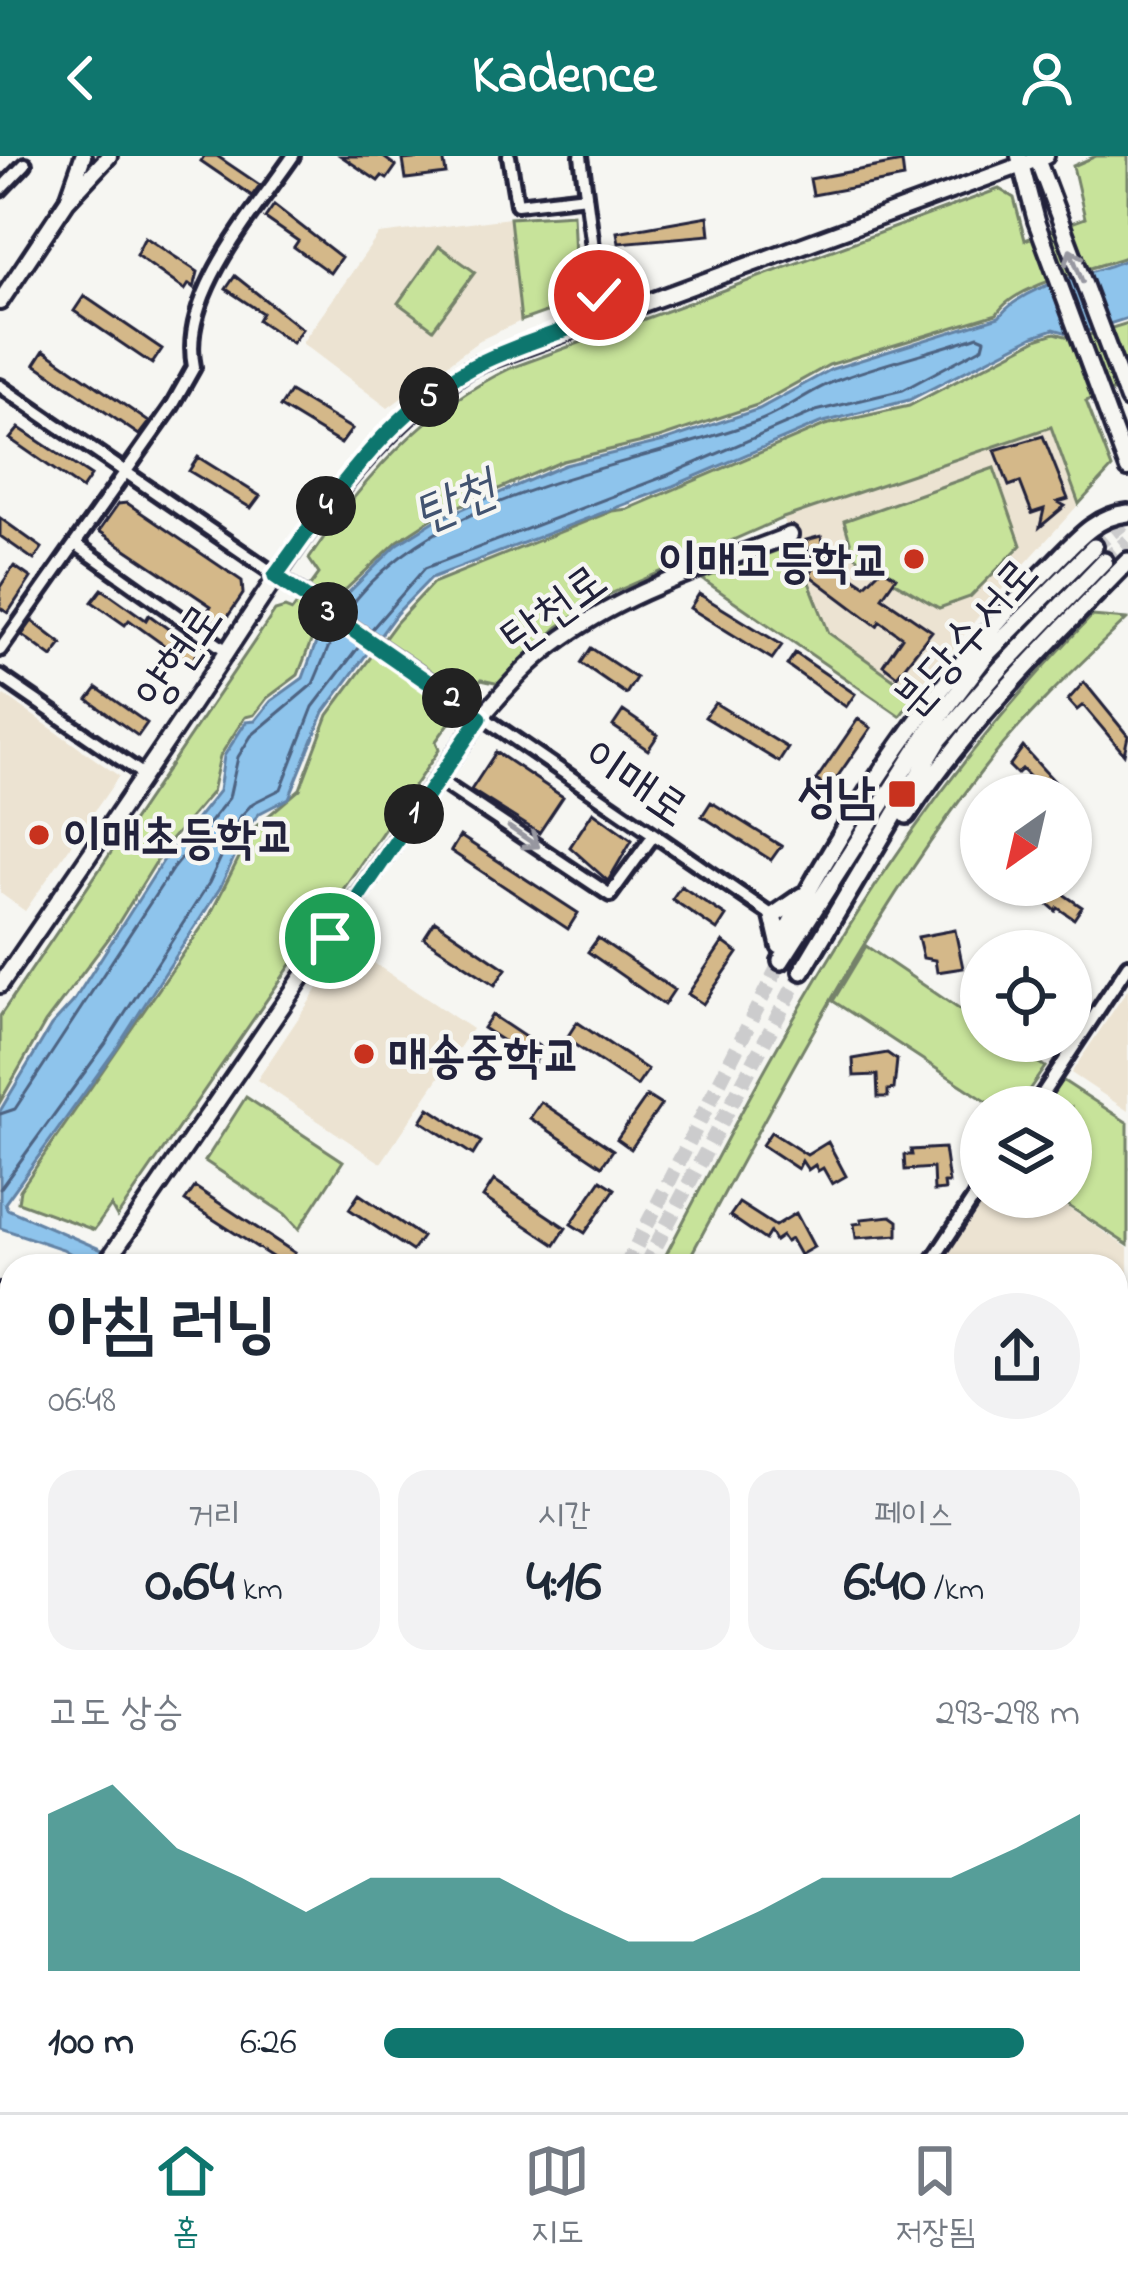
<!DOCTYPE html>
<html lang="ko">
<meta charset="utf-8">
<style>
body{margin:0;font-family:"Indie Flower","Poor Story",sans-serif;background:#f2f2f3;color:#1f2937;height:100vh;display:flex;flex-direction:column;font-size:45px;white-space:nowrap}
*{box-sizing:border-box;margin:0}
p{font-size:39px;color:#747a83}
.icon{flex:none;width:66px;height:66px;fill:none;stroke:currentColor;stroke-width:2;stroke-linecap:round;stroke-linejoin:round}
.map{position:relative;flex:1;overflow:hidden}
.sheet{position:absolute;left:0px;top:1098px;width:1128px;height:858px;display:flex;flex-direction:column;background:#fff;border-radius:36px 36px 0 0;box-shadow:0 3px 9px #0004}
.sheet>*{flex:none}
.needle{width:78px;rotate:214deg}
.controls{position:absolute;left:960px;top:618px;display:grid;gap:24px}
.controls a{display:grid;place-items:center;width:132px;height:132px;border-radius:50%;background:#fff;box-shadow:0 3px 9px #0004;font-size:60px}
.pin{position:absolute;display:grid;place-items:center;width:102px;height:102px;color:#fff;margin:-51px;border:6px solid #fff;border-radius:50%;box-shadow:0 3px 12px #0007}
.km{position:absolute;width:60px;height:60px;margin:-30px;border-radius:50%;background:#222;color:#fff;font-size:33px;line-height:60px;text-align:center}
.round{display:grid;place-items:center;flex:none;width:126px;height:126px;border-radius:63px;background:#f2f2f3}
.headline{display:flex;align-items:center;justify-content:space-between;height:204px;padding:0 48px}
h1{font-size:66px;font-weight:700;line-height:90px}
.metrics{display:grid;grid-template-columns:repeat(3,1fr);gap:18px;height:204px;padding:12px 48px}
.metrics div{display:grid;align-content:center;border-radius:30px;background:#f2f2f3;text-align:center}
.metrics b{font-size:60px;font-weight:700}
.metrics small{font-size:33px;font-weight:400}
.metrics p{font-size:33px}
.chart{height:336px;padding:24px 48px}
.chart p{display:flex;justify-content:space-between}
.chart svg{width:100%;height:216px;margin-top:12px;fill:#0f766e;opacity:.7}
ul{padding:0 48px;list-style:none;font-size:39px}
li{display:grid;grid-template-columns:192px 144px 1fr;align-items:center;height:90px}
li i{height:30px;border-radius:15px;background:#0f766e}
header{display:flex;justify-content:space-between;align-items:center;height:156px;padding:0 48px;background:#0f766e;color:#fff;font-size:54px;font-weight:700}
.menu{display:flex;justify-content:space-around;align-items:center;height:168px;border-top:3px solid #e0e1e3;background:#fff;font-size:33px;color:#747a83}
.menu a{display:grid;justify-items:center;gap:6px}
.menu .current{color:#0f766e}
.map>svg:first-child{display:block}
</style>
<header><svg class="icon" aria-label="back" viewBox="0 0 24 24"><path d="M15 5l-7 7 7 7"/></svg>Kadence<svg class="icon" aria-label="person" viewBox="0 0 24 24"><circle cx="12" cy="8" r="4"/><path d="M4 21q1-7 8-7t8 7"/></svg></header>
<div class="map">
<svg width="1128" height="1956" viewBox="0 0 1128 1956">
<rect width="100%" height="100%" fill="#f6f6f2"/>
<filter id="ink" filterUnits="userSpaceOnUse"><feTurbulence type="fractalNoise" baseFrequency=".00833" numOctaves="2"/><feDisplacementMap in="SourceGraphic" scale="24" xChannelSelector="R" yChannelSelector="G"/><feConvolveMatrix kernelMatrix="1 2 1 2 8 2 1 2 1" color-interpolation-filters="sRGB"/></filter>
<g filter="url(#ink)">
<path fill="#ece3d2" d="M 510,62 L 521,165 L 480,184 L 388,252 L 302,187 L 379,78 Z
M 1052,271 L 1079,348 L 986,451 L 916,539 L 829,477 L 783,362 Z
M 4,539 L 119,620 L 25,755 L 0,737 L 0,545 Z
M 347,789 L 472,873 L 381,1007 L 257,924 Z
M 1128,833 L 1128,955 L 1071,917 Z
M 981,1037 L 981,1041 L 1052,1041 L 1128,1092 L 1128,1144 L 1116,1162 L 1116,1110 L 934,1110 Z
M 656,1944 L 877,1944 L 868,1956 L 647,1956 Z"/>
<path fill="#c7e39a" stroke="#74826a" stroke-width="3" d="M 1096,0 L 1128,0 L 1128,100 C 1093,114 1015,127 997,158 L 829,209 L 757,249 L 659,282 L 563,305 L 436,360 L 398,385 L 342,437 L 315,475 L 298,519 L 267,542 L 254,559 L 245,561 L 220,600 L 212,636 L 166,690 L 109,782 L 45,867 L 0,946 L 0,860 L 275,455 L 285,452 L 292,455 L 319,418 L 309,403 C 363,323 422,254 511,212 L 999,33 L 1014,42 L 1025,84 L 1085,62 L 1073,10 Z
M 573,58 L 577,145 L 521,165 L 510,62 Z
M 439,90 L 475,116 L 433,173 L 398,147 Z
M 1128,167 L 1128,229 L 1086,245 L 1112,312 L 1079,348 L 1051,271 L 783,362 L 608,439 L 558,471 L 500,528 L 481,524 L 436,585 L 439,594 L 117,1061 L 111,1050 L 94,1074 L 18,1046 L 20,1034 L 210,759 L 254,672 L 300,633 L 328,559 L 396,467 L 433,427 L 612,355 L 628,353 L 825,269 L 909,250 L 1039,182 L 1055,177 L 1076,183 Z
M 994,312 L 1021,389 L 970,441 L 939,452 L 893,425 L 895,421 L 883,412 L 879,416 L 854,399 L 844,365 Z
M 794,388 L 829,477 L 916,539 L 900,560 L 702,423 Z
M 1092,460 L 1127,463 C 1076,512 1024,560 981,616 C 864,769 777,941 685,1110 L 660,1110 C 786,868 899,656 1092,460 Z
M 866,790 L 981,868 L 981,885 L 1006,885 L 1045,911 L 1017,951 L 995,951 L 833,845 Z
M 1062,924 L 1128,967 L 1128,1089 L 1055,1041 L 1071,1041 L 1071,951 L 1043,951 Z
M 246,941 L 343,1005 L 299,1073 L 285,1058 L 205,1005 Z"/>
<path fill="#8ec4ec" stroke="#6383a5" stroke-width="3" d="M 1128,103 L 1128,162 L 1075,179 L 1054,173 L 1034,180 L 909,244 L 820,267 L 673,330 L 431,422 L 396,458 L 324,556 L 289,642 L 260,657 L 249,669 L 220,732 L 116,893 L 5,1047 L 7,1053 L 139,1110 L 91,1110 L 63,1093 L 0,1072 L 0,955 L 51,870 L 73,846 L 163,705 L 219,635 L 224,600 L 246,566 L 255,565 L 271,545 L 303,522 L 320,476 L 341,444 L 398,388 L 436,364 L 565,309 L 664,285 L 759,253 L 832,213 L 999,161 C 1027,125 1088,121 1128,103 Z"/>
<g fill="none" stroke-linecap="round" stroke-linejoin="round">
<path stroke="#4d6382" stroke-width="3" d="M 346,457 C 430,335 626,313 756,266 C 785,256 809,234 838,224 C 884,207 932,196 978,180 L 985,183 L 983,191 L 903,234 L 816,255 L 668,319 L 425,412 L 371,474
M 0,958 L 15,953 L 173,712 L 229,642 L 238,601 L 251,580 L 313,528 L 337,471
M 0,1033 L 106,887 L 209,727 L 239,662 L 253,647 L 281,633 L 313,551 L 361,488"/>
</g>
<path fill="#d4b889" stroke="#22223b" stroke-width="3" d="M 204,0 L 217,0 L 260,29 L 252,40 L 201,5 Z
M 341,0 L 382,0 L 396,10 L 387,23 L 382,20 L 378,25 Z
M 443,0 L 446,18 L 406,23 L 403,4 Z
M 902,6 L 904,22 L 813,39 L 810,23 Z
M 274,49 L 341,101 L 330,117 L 294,91 L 298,85 L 265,62 Z
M 708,60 L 710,79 L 619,87 L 617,76 Z
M 145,81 L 198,116 L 194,132 L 189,128 L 185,134 L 136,99 Z
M 235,120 L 302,173 L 292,187 L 258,164 L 262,157 L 226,133 Z
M 84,140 L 162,193 L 152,208 L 74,155 Z
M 44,194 L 149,266 L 139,279 L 35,208 Z
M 290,236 L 352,273 L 341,288 L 280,251 Z
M 19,272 L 91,320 L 82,333 L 10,283 Z
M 1043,280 L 1068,343 L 1058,346 L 1065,350 L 1040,371 L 1044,353 L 1032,357 L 1020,326 L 1009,330 L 995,294 Z
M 198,301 L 260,340 L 251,352 L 189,315 Z
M 127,347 L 242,425 L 243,438 L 226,463 L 216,466 L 206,458 L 211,450 L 99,375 L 118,348 Z
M 0,362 L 42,392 L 34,404 L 0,380 Z
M 821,380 L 829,405 L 865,429 L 882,412 L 896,421 L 882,441 L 932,475 L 897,520 L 883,509 L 902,481 L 880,465 L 877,470 L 809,419 L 814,412 L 806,384 Z
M 14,410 L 31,422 L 8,457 L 0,452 L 0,431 Z
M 102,433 L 146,464 L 149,459 L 199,495 L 190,508 L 129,464 L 125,469 L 92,446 Z
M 699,438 L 782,489 L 772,503 L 690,452 Z
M 32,465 L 62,488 L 52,501 L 22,479 Z
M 591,492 L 636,522 L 626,538 L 581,507 Z
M 795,497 L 855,538 L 846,551 L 787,509 Z
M 1084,526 L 1128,580 L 1124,598 L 1083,549 L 1077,554 L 1068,544 Z
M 97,532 L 147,567 L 138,580 L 88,544 Z
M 715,547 L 788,592 L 779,606 L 705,561 Z
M 623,555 L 658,579 L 648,594 L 613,570 Z
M 858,563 L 871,572 L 829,633 L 816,624 Z
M 1023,591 L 1042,612 L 1067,639 L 1047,639 L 1022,613 L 1017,618 L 1009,610 Z
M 496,596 L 563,641 L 539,677 L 471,634 Z
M 711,646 L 781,690 L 771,704 L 702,660 Z
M 593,656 L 632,684 L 608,725 L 570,691 Z
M 460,680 L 578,757 L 568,773 L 451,695 Z
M 1036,729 L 1050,729 L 1082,751 L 1074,763 L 1058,752 L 1056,755 L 1032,734 Z
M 681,730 L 726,760 L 717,774 L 672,743 Z
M 435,765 L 506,813 L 495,829 L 424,782 Z
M 955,774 L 963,812 L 937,816 L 935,804 L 923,802 L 918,781 Z
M 598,782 L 674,834 L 664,849 L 588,796 Z
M 723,786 L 738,797 L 703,848 L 688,838 Z
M 492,859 L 543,893 L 535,906 L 483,872 Z
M 577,866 L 648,914 L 637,930 L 566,883 Z
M 887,897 L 897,904 L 894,933 L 888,934 L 888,941 L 878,941 L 877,919 L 854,920 L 853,903 Z
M 647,940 L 661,949 L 631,993 L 617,983 Z
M 541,946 L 613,994 L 602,1010 L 530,962 Z
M 429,952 L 481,986 L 473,999 L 421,965 Z
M 771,976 L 807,999 L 828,986 L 846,1020 L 832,1028 L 823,1012 L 818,1015 L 815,1009 L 808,1014 L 802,1005 L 798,1013 L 762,989 Z
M 944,992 L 949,1027 L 944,1027 L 945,1034 L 934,1035 L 933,1012 L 905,1014 L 904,999 L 912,999 L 911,994 Z
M 494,1024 L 566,1072 L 555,1089 L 483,1041 Z
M 601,1024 L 615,1033 L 585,1077 L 571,1068 Z
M 195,1031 L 295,1097 L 286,1110 L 185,1045 Z
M 359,1038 L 422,1081 L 412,1095 L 349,1053 Z
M 739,1047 L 775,1070 L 796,1057 L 814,1091 L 800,1099 L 791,1083 L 786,1086 L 782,1080 L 775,1085 L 770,1076 L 765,1084 L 730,1060 Z
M 891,1060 L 898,1065 L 898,1079 L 856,1082 L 854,1068 L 862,1067 L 861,1063 Z"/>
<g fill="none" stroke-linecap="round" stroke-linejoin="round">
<path stroke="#cccccd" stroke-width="15" stroke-dasharray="15 8" stroke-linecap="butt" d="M 1094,391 L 1128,363
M 1104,405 L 1128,385
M 626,1110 L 781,805
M 645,1110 L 802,815
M 199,1956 L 206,1944"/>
<defs>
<path id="minor" d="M 509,0 L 517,48 L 586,40
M 581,0 L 602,160
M 0,34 L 25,8
M 0,230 L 773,760
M 77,389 L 227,495
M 0,494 L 172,250 L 194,211 C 179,139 255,56 293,0
M 0,520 L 144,619
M 438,624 L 610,739 L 653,680
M 1034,951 L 1128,809
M 929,1110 L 981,1031
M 0,1134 L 12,1143
M 1116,1289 L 1128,1297
M 1116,1714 L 1128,1722
M 1004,1944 L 1022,1956"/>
<path id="major" d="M 1019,0 L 1036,65 L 1128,313
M 1036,0 L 1128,244
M 69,40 L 83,0
M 0,146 L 67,45 L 109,0
M 0,829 C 69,729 138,629 206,527 C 284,411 353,287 474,210 L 1046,0
M 104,1110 L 480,562 C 503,537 525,509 553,489 C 624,435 708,411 790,379
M 1116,1213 L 1128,1195
M 0,1263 L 12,1245
M 611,1956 L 619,1944"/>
<path id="highway" d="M 907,659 C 970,564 1049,486 1128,405
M 780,787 C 851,652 937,521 1047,414 C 1071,391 1093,360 1128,357
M 780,790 L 773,760 L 802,740
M 781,805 L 930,573 L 988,497 L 1094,391
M 802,815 L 940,583 L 1001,512 L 1104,405
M 172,1956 L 177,1951"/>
</defs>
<use href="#minor" stroke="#22223b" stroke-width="20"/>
<use href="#major" stroke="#22223b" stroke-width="22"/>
<use href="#highway" stroke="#22223b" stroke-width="24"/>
<use href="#minor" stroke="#f6f6f2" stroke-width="10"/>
<use href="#major" stroke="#f6f6f2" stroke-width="14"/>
<use href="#highway" stroke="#f6f6f2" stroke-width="15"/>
</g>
<defs><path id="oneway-shaft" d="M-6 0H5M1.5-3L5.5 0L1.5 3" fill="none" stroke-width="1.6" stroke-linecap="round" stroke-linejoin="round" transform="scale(3)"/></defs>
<g stroke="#9797a0">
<use href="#oneway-shaft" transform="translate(1076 109) rotate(-111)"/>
<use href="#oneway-shaft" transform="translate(524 681) rotate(34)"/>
</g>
</g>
<g fill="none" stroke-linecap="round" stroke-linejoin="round" filter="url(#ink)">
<defs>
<path id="route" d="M 330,782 L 480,562 L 275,420 C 331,343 386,258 472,211 C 512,190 560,177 602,160 L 599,139"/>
</defs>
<use href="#route" stroke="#fff" stroke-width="24"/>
<use href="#route" stroke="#0f766e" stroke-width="15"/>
</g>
<g fill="#c8321e" stroke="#f6f6f2" stroke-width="4.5">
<circle cx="914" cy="403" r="12"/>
<rect x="887" y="623" width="30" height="30" rx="6"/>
<circle cx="39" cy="679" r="12"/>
<circle cx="364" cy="898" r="12"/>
</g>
<g text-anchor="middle" stroke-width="9" stroke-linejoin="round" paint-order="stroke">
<g font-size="48" font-weight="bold" fill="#22223b" stroke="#f6f6f2" text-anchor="end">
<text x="890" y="420">이매고등학교</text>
<text x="875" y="655">성남</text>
<text x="63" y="696" text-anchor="start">이매초등학교</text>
<text x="388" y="915" text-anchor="start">매송중학교</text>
</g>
<g font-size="48" fill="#22223b" stroke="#f6f6f2">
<text transform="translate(553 451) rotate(-36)" y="17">탄천로</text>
<text transform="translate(964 480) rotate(-49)" y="17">분당수서로</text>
<text transform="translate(177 499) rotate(-56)" y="17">양현로</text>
<text transform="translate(637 625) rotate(34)" y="17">이매로</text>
</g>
<g font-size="51" font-style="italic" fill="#425370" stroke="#f6f6f2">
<text transform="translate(454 343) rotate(-23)" y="18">탄천</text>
</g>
</g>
</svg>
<div class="controls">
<a><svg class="needle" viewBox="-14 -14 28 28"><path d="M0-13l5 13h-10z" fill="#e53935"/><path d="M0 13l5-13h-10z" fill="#747a83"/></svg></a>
<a><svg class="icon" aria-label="locate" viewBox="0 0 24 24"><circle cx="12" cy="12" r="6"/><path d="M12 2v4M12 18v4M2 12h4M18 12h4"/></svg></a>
<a><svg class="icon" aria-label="layers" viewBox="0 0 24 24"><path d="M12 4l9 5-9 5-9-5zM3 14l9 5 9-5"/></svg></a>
</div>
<div class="pin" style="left:330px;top:782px;background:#1e9e55"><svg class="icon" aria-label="arrive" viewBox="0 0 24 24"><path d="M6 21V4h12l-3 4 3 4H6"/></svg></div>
<div class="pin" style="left:599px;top:139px;background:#d93025"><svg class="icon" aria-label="check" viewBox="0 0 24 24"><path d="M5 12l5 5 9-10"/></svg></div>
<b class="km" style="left:414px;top:658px">1</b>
<b class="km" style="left:452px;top:542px">2</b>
<b class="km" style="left:328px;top:456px">3</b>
<b class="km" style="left:326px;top:350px">4</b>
<b class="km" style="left:429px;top:241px">5</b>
<section class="sheet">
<div class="headline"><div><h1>아침 러닝</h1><p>06:48</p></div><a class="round"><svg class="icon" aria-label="share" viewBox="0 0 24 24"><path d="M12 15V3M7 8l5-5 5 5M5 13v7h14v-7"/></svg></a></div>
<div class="metrics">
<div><p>거리</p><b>0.64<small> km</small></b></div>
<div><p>시간</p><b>4:16</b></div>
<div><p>페이스</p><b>6:40<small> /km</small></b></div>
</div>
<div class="chart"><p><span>고도 상승</span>293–298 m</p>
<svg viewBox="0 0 160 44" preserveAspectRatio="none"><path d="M0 44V12L10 6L20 19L30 25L40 32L50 25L60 25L70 25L80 32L90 38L100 38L110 32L120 25L130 25L140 25L150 19L160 12V44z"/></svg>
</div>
<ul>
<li><b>100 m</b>6:26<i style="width:92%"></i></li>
</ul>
</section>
</div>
<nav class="menu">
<a class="current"><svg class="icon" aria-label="home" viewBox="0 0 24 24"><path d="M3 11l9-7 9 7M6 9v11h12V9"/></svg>홈</a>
<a><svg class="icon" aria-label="map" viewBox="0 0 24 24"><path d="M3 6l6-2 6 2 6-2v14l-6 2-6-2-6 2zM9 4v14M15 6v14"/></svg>지도</a>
<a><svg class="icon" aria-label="saved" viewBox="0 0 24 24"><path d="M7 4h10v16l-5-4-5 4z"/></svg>저장됨</a>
</nav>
